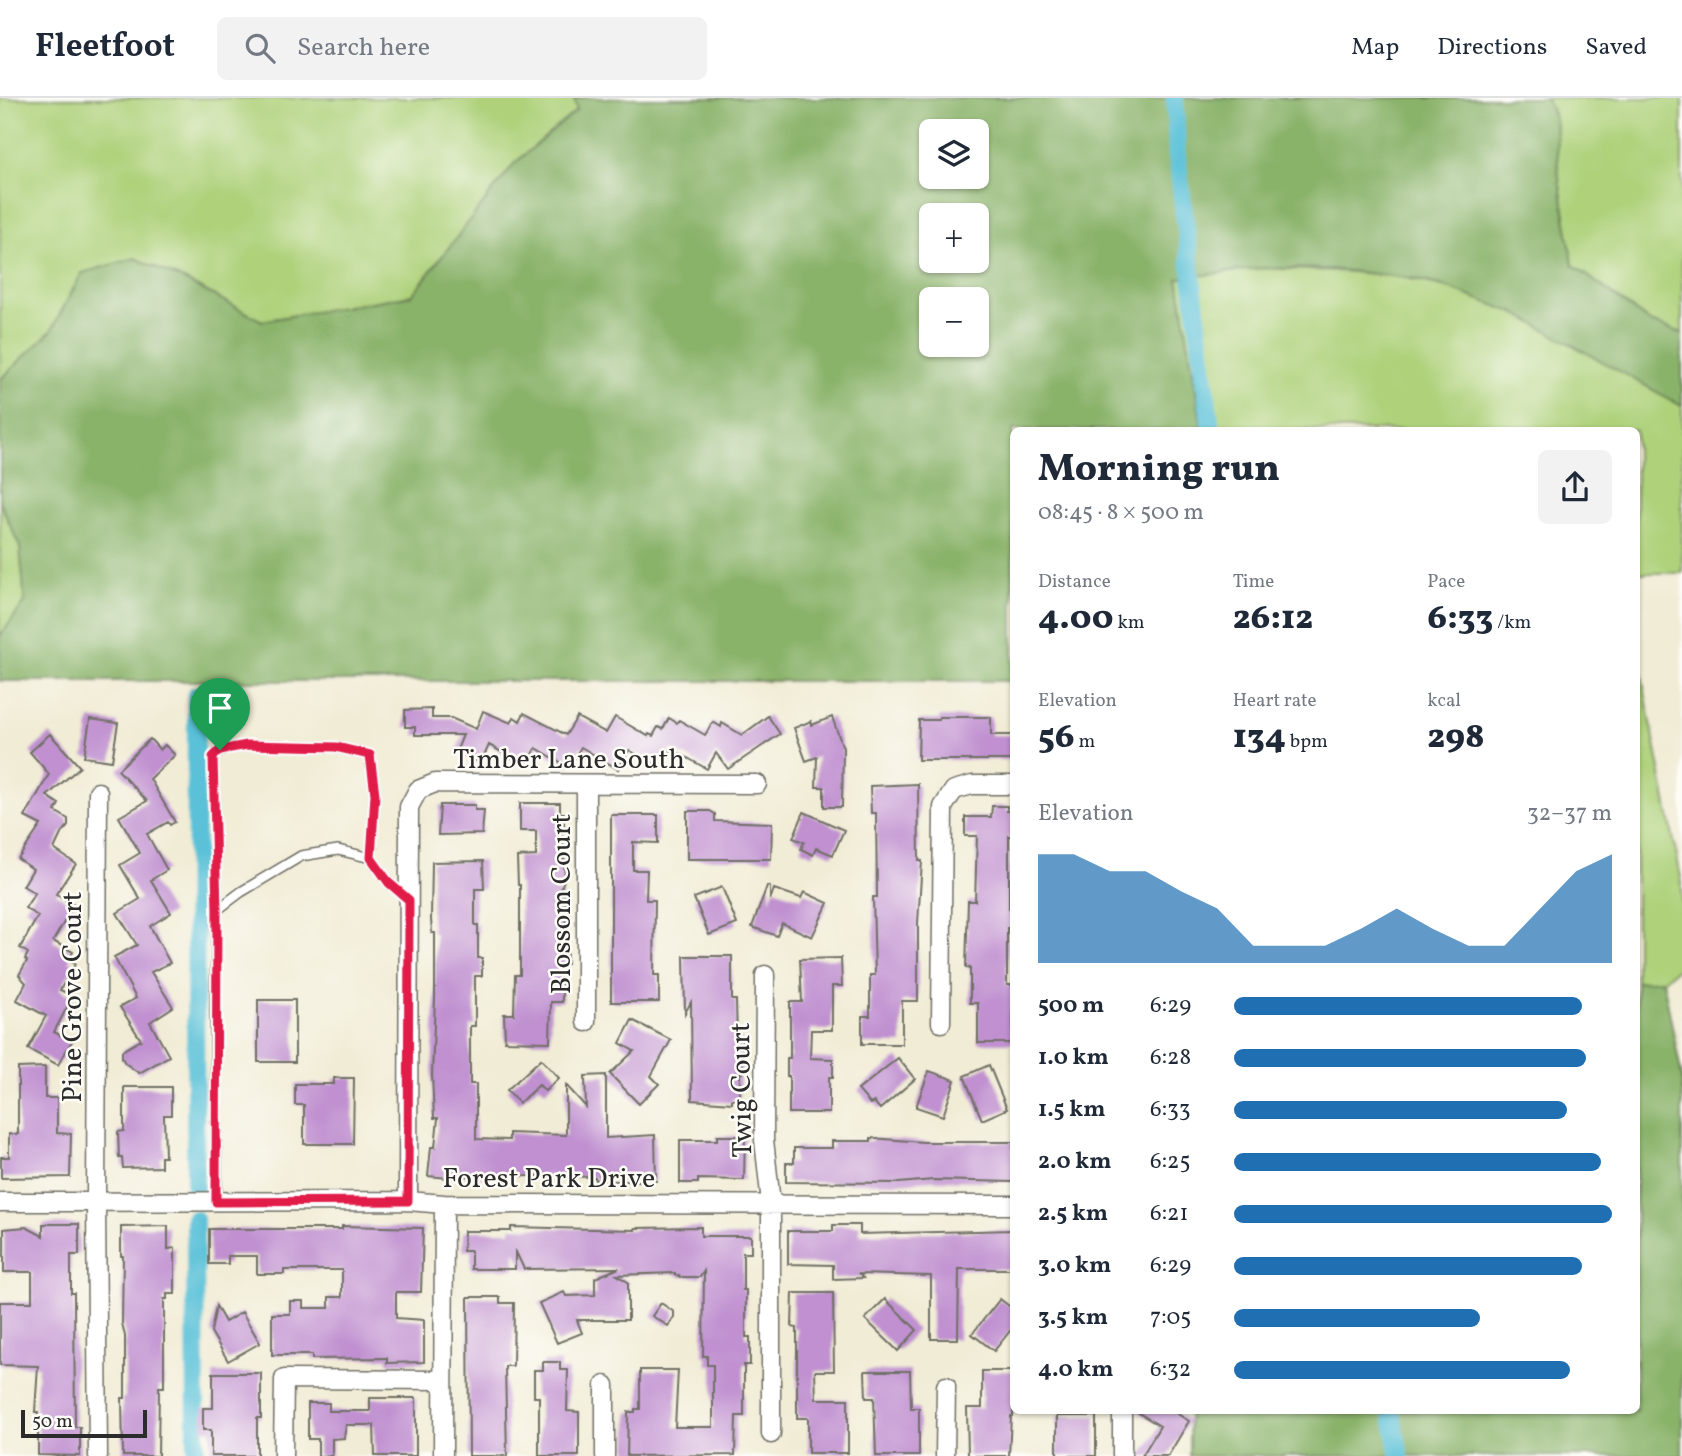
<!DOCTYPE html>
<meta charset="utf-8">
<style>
body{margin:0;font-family:Vollkorn,serif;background:#f2f2f3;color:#1f2937;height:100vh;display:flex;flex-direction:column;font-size:26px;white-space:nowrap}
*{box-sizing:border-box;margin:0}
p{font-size:23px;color:#747a83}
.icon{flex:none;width:38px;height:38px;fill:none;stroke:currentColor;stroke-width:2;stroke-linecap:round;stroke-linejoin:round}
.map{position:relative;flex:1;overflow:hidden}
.drawer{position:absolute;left:1010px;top:329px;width:630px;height:987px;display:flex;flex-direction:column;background:#fff;border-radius:10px;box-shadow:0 2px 5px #0004}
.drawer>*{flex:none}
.tools{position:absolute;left:919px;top:21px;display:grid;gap:14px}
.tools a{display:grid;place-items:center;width:70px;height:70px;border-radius:10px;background:#fff;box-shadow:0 2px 5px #0004;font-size:35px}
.scale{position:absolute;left:21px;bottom:18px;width:126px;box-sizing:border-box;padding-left:7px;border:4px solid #2b2b2b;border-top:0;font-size:19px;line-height:24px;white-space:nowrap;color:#2b2b2b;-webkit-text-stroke:5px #fdfcf7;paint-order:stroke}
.pin{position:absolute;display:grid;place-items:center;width:60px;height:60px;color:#fff;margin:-72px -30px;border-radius:50% 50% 50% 0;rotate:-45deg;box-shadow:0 0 7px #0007}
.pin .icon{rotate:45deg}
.round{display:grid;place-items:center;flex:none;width:74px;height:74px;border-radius:10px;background:#f2f2f3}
.head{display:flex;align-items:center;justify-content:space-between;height:119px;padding:0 28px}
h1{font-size:38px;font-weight:800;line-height:52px}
.figures{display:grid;grid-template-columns:repeat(3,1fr);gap:10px;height:119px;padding:7px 28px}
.figures div{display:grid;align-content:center}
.figures b{font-size:35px;font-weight:800}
.figures small{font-size:19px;font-weight:400}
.figures p{font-size:19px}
.chart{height:196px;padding:14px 28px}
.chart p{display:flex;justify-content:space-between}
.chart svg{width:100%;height:126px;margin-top:7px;fill:#1f6fb2;opacity:.7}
ul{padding:0 28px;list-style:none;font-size:23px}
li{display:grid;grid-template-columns:112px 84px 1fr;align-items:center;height:52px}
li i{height:18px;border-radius:9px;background:#1f6fb2}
header{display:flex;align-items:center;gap:42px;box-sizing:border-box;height:98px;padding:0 35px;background:#fff;border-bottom:2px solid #e0e1e3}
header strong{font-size:33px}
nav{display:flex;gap:38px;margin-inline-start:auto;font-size:24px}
.search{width:490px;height:63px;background:#f2f2f3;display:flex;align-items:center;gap:18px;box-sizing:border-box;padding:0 24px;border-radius:10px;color:#747a83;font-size:26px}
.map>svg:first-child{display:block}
</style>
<header>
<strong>Fleetfoot</strong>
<div class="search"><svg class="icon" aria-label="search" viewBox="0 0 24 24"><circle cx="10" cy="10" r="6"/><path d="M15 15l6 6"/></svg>Search here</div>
<nav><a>Map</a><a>Directions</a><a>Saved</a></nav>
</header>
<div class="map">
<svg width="1682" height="1358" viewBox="0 0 1682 1358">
<rect width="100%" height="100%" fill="#fdfcf7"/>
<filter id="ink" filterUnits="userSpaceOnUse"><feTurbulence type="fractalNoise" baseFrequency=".0143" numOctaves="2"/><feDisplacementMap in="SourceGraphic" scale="14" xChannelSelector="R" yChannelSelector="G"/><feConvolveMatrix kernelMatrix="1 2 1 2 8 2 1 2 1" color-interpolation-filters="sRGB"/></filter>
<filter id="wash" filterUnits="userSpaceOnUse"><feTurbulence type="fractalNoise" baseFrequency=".00686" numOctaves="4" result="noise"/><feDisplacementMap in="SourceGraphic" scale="28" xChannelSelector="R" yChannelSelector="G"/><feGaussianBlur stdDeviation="1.57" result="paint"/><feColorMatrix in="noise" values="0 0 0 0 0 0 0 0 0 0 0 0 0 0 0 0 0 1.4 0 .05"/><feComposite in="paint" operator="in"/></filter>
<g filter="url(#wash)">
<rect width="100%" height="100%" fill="#f1ecd5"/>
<path fill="#aed17a" stroke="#6c7e52" stroke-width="2" d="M 0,0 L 574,0 L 577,12 L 514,66 L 412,197 L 262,223 L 186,183 L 82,175 L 51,233 L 0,282 Z
M 1546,0 L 1682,0 L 1682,235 L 1650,224 L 1573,167 L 1559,81 L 1555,21 Z
M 1262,170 C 1321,173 1380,172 1438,187 C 1525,210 1604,264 1682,308 L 1682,475 L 1636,475 L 1636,332 L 1202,332 L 1177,180 Z
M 0,404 L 20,449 L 25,504 L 0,538 Z
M 1636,548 L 1682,785 L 1682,867 L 1663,882 L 1636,884 Z"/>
<path fill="#8ab36a" stroke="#5a6f4a" stroke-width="2" fill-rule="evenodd" d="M 574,0 L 1546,0 L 1555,21 L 1559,81 L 1573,167 L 1650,224 L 1682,235 L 1682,308 L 1515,215 L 1440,187 L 1410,180 L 1332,171 L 1262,170 L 1178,180 L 1202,332 L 1013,332 L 1013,583 L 0,583 L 0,538 L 25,504 L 20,449 L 0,404 L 0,282 L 51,233 L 82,175 L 135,160 L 186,183 L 262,223 L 412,197 L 514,66 L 577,12 ZM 976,33 L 976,79 L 931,79 L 931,33 ZM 976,117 L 976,163 L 931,163 L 931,117 ZM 931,201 L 976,201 L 976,247 L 931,247 Z
M 1663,882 L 1682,979 L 1682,1358 L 1189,1358 L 1189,1313 L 1636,1312 L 1636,884 Z"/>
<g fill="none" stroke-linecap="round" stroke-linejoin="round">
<path stroke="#5ac1d8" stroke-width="18" d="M 1175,0 L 1177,58 L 1211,332
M 195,1090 L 196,597
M 195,1121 L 196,1358
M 1391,1312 L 1400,1358"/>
</g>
<g id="blocks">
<path fill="#c090d0" d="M 432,611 L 432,620 L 451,620 L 476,631 L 483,613 L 511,625 L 514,619 L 520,623 L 524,615 L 566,637 L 577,619 L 606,635 L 615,619 L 648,638 L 649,636 L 653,638 L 658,629 L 663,631 L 669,620 L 677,625 L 679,622 L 705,637 L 713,624 L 721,629 L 722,625 L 742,637 L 768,618 L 780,636 L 728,671 L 716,655 L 707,671 L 672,651 L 661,670 L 629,652 L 618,671 L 581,649 L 569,669 L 536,650 L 527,668 L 489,647 L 481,665 L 456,654 L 463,637 L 415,637 L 415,629 L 405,629 L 405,612 Z
M 832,619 L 843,650 L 842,709 L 824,709 L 824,689 L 816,689 L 817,659 L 806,663 L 794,630 L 811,623 L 812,627 Z
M 939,619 L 991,619 L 991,637 L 1013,637 L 1013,662 L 918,662 L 919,622 L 939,622 Z
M 90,621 L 118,625 L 112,663 L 84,659 Z
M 50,636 L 80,669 L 47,698 L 59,706 L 55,713 L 68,721 L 68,728 L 61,736 L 54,751 L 76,766 L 56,796 L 74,807 L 53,843 L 73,854 L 69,863 L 75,866 L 60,892 L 73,898 L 54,934 L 72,943 L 58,967 L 28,951 L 46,918 L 17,902 L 26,885 L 19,877 L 27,863 L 25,861 L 28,855 L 20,850 L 38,818 L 25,810 L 35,795 L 23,788 L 33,771 L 18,761 L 41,727 L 25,719 L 49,676 L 30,654 Z
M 150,641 L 160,652 L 165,647 L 175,657 L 150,681 L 175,724 L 170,727 L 168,724 L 147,736 L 167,772 L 151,782 L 171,815 L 150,828 L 170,865 L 151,874 L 173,909 L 150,924 L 169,958 L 139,975 L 125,965 L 122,960 L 122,953 L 141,942 L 120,909 L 136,900 L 114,859 L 137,847 L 117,815 L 140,801 L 120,767 L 140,755 L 119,719 L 147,703 L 118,672 Z
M 918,686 L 919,763 L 922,763 L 918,825 L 918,903 L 902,903 L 902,946 L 862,946 L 862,918 L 870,918 L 870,877 L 875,877 L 873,799 L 877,799 L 876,715 L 871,715 L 870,688 Z
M 520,705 L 560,705 L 560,715 L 564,715 L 564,733 L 562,733 L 565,780 L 558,797 L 565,797 L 567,866 L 563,866 L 562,904 L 551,904 L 550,944 L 505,943 L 504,916 L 514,916 L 515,877 L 520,877 L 520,787 L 518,787 L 517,759 L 536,758 L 536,733 L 520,733 Z
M 440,707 L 475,707 L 475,712 L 484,712 L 482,736 L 438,737 Z
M 992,708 L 1007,708 L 1007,713 L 1013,713 L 1013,738 L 1009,738 L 1009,811 L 1013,811 L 1013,830 L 1007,830 L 1007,887 L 1013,887 L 1013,945 L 978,945 L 978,905 L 970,905 L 970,870 L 966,870 L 968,803 L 975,803 L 977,738 L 965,738 L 965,719 L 991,719 Z
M 687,713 L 710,713 L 715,716 L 715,723 L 772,725 L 771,761 L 687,761 Z
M 804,714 L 844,732 L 833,757 L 816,750 L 813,757 L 801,751 L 804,744 L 793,740 Z
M 611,717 L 658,717 L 658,745 L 633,744 L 633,772 L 647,772 L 646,802 L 655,802 L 654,877 L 659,877 L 659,904 L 611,904 Z
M 483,763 L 484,791 L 475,791 L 475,827 L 478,827 L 478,860 L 482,860 L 482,878 L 475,878 L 475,928 L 470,928 L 470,986 L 476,986 L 476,1041 L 509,1042 L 509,1035 L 566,1037 L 566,987 L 586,1009 L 585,978 L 606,977 L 606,1040 L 655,1037 L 656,1083 L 603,1083 L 595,1082 L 595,1079 L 556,1078 L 460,1078 L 460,1081 L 428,1078 L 431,1049 L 435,1049 L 438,1020 L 434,1020 L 432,977 L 435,901 L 435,835 L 432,835 L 431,821 L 432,764 Z
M 767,788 L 770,788 L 770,802 L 774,791 L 801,800 L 804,794 L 828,805 L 812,839 L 782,825 L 777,838 L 752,829 Z
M 722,789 L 737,826 L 709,837 L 694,800 Z
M 684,858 L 732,858 L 732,902 L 736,902 L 737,941 L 742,941 L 742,975 L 740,975 L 740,1001 L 732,1001 L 732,1005 L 692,1002 L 691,904 L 685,915 Z
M 841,860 L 842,888 L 832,888 L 832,932 L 811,932 L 810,960 L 833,961 L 833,979 L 829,979 L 829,1015 L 789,1015 L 789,978 L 787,978 L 787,960 L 790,960 L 790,904 L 802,904 L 800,861 Z
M 258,902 L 295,902 L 295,964 L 258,964 Z
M 632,922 L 671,942 L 651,978 L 659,986 L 639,1006 L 610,976 L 634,953 L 620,945 Z
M 898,960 L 915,981 L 880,1011 L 874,1004 L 870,1006 L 858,992 Z
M 541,961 L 559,980 L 545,993 L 539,987 L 519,1005 L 507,992 Z
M 989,967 L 1007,1011 L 982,1022 L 964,978 Z
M 45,969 L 45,1000 L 57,1000 L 57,1035 L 71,1036 L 70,1079 L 1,1080 L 1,1059 L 9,1059 L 9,1036 L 18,1036 L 18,970 Z
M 929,973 L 955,982 L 943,1018 L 916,1009 Z
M 334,980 L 354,980 L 353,1046 L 304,1046 L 304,1007 L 295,1007 L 295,986 L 334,986 Z
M 124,989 L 171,989 L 171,1017 L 164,1017 L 165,1059 L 161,1059 L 161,1069 L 123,1070 L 122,1060 L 119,1060 L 118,1034 L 124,1033 Z
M 717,1038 L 745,1038 L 744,1082 L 698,1081 L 698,1085 L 680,1085 L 680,1042 L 717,1042 Z
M 871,1040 L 923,1044 L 1013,1044 L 1013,1084 L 933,1082 L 899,1085 L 786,1084 L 786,1065 L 794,1065 L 794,1050 L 832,1050 L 832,1043 L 871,1043 Z
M 43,1126 L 79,1126 L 79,1157 L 71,1157 L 71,1195 L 74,1195 L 75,1329 L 80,1329 L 80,1358 L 38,1357 L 38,1314 L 35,1314 L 38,1268 L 0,1267 L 0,1204 L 32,1204 L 32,1174 L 4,1174 L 4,1131 L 26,1129 L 43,1138 Z
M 833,1127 L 860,1127 L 860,1136 L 1013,1132 L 1013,1171 L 959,1171 L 958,1241 L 931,1241 L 931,1178 L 859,1176 L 863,1180 L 833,1181 L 833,1167 L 788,1166 L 788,1133 L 833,1133 Z
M 168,1128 L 168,1151 L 175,1150 L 175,1196 L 167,1196 L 167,1201 L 164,1201 L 164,1289 L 159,1289 L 158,1358 L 123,1358 L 122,1300 L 125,1300 L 125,1238 L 122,1225 L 123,1158 L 121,1158 L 121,1129 Z
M 342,1128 L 423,1130 L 421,1194 L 396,1194 L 396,1220 L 424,1222 L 424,1264 L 387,1265 L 387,1260 L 312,1261 L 312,1257 L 272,1257 L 272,1216 L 290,1216 L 290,1203 L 303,1203 L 303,1210 L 329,1210 L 329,1199 L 342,1199 L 342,1172 L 284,1172 L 284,1176 L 257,1176 L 257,1158 L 228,1158 L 228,1166 L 209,1166 L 209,1131 L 342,1131 Z
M 511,1129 L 635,1132 L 635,1130 L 701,1129 L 701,1138 L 751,1138 L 751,1155 L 743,1155 L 743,1192 L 746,1192 L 746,1239 L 750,1239 L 750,1267 L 744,1267 L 744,1318 L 736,1318 L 735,1357 L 627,1358 L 628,1314 L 635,1314 L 635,1311 L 640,1311 L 640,1272 L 678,1272 L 675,1329 L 713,1329 L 713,1267 L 707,1267 L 707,1258 L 703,1258 L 704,1173 L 700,1179 L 678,1179 L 679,1177 L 675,1177 L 675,1175 L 617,1177 L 628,1184 L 628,1222 L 577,1222 L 582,1235 L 557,1245 L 539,1205 L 564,1194 L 566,1198 L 595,1197 L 595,1180 L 619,1170 L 524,1171 L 515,1152 L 515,1171 L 471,1171 L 471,1153 L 463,1153 L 464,1133 L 511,1133 Z
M 793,1195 L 833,1195 L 834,1273 L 815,1273 L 816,1301 L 848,1301 L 848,1355 L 808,1355 L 808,1320 L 797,1320 L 797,1230 L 792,1229 Z
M 468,1199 L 500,1199 L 500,1205 L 514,1205 L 513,1268 L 505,1268 L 507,1358 L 469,1358 Z
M 885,1201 L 917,1232 L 898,1253 L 865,1221 Z
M 1000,1201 L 1013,1211 L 1013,1229 L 994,1253 L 972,1236 Z
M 661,1205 L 674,1214 L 674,1219 L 668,1228 L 652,1218 Z
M 216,1208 L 225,1224 L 242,1214 L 260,1245 L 228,1263 L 211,1234 Z
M 543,1264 L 560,1264 L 560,1272 L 568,1272 L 567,1313 L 579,1314 L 579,1358 L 539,1358 L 539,1299 L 534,1299 L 534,1272 L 543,1272 Z
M 865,1273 L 910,1273 L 911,1310 L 919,1310 L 919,1358 L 876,1358 L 874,1300 L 866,1300 Z
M 982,1273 L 1013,1273 L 1013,1318 L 1011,1318 L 1009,1358 L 968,1358 L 967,1310 L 982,1310 Z
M 213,1275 L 261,1275 L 261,1320 L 257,1320 L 257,1358 L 211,1358 L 211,1332 L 203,1332 L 203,1310 L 213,1310 Z
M 370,1300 L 416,1300 L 416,1358 L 375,1358 L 374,1327 L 346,1327 L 344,1340 L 332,1341 L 332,1358 L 318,1358 L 318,1341 L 308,1341 L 308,1305 L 329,1305 L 329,1313 L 370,1313 Z
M 1134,1312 L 1171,1312 L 1189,1323 L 1168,1358 L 1142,1358 L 1160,1328 Z
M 1057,1318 L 1096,1318 L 1096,1358 L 1057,1358 Z"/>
</g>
</g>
<g filter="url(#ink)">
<use href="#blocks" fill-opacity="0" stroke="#706f66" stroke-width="2"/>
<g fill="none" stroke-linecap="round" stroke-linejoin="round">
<defs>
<path id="lane" d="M 217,812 L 213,659 L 220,652 L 247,647 L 336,649 L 370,657 L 375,696 L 371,760
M 217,1104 L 215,912 L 217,812 L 241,794 L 301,758 L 338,752 L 371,760 L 389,785 L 409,801"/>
<path id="street" d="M 586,687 L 586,924
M 98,694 L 96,1104 L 98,1358
M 765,877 L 764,1042 L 771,1105 L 771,1336
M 941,925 L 943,709 L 954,692 L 972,687 L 1013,687
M 408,1103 L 409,709 L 418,692 L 435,685 L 757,686
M 0,1104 L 408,1103 L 444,1106 L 1013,1107
M 605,1287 L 605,1358
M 283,1358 L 284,1281 L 443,1282
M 443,1358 L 444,1106
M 945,1358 L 946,1288
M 1122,1358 L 1122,1312"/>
</defs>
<use href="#lane" stroke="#706f66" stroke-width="12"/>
<use href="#street" stroke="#706f66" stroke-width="21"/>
<use href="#lane" stroke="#fff" stroke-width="9"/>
<use href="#street" stroke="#fff" stroke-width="18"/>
</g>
</g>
<g fill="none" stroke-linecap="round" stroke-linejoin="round" filter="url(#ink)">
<defs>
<path id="route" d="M 247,647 L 336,649 L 370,657 L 375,696 L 371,760 L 389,785 L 409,802 L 408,1103 L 216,1104 L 217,812 L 213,659 L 220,652 Z"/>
</defs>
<use href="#route" stroke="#fff" stroke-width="14"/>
<use href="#route" stroke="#e11d48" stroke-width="9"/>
</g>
<g text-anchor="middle" stroke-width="5" stroke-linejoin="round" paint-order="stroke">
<g font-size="28" fill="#2b2b2b" stroke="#fdfcf7">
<text x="569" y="670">Timber Lane South</text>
<text transform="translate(560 806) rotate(-90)" y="10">Blossom Court</text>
<text transform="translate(71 899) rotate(-90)" y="10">Pine Grove Court</text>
<text transform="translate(740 992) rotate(-91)" y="10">Twig Court</text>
<text x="549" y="1089">Forest Park Drive</text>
</g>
</g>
</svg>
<div class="tools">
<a><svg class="icon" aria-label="layers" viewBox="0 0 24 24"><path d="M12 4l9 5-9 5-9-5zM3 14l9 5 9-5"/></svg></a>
<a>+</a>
<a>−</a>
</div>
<div class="scale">50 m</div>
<div class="pin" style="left:220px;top:652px;background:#1e9e55"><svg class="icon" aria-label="arrive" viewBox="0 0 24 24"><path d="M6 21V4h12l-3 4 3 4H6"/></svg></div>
<section class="drawer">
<div class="head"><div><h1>Morning run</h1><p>08:45 · 8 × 500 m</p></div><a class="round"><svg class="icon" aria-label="share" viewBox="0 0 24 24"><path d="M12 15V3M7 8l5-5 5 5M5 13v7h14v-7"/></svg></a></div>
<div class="figures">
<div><p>Distance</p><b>4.00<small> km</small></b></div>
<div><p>Time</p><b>26:12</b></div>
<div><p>Pace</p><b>6:33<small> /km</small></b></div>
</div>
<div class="figures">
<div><p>Elevation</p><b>56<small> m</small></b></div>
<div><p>Heart rate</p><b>134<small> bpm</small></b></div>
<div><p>kcal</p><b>298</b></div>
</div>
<div class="chart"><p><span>Elevation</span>32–37 m</p>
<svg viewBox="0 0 160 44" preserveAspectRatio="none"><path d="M0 44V6L10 6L20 12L30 12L40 19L50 25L60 38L70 38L80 38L90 32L100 25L110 32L120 38L130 38L140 25L150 12L160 6V44z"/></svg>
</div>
<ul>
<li><b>500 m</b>6:29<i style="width:92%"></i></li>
<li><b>1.0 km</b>6:28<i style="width:93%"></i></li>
<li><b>1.5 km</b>6:33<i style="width:88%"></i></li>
<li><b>2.0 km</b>6:25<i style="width:97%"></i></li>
<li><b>2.5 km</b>6:21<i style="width:100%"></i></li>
<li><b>3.0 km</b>6:29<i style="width:92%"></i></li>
<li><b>3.5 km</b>7:05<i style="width:65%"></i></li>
<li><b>4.0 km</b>6:32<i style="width:89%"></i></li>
</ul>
</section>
</div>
